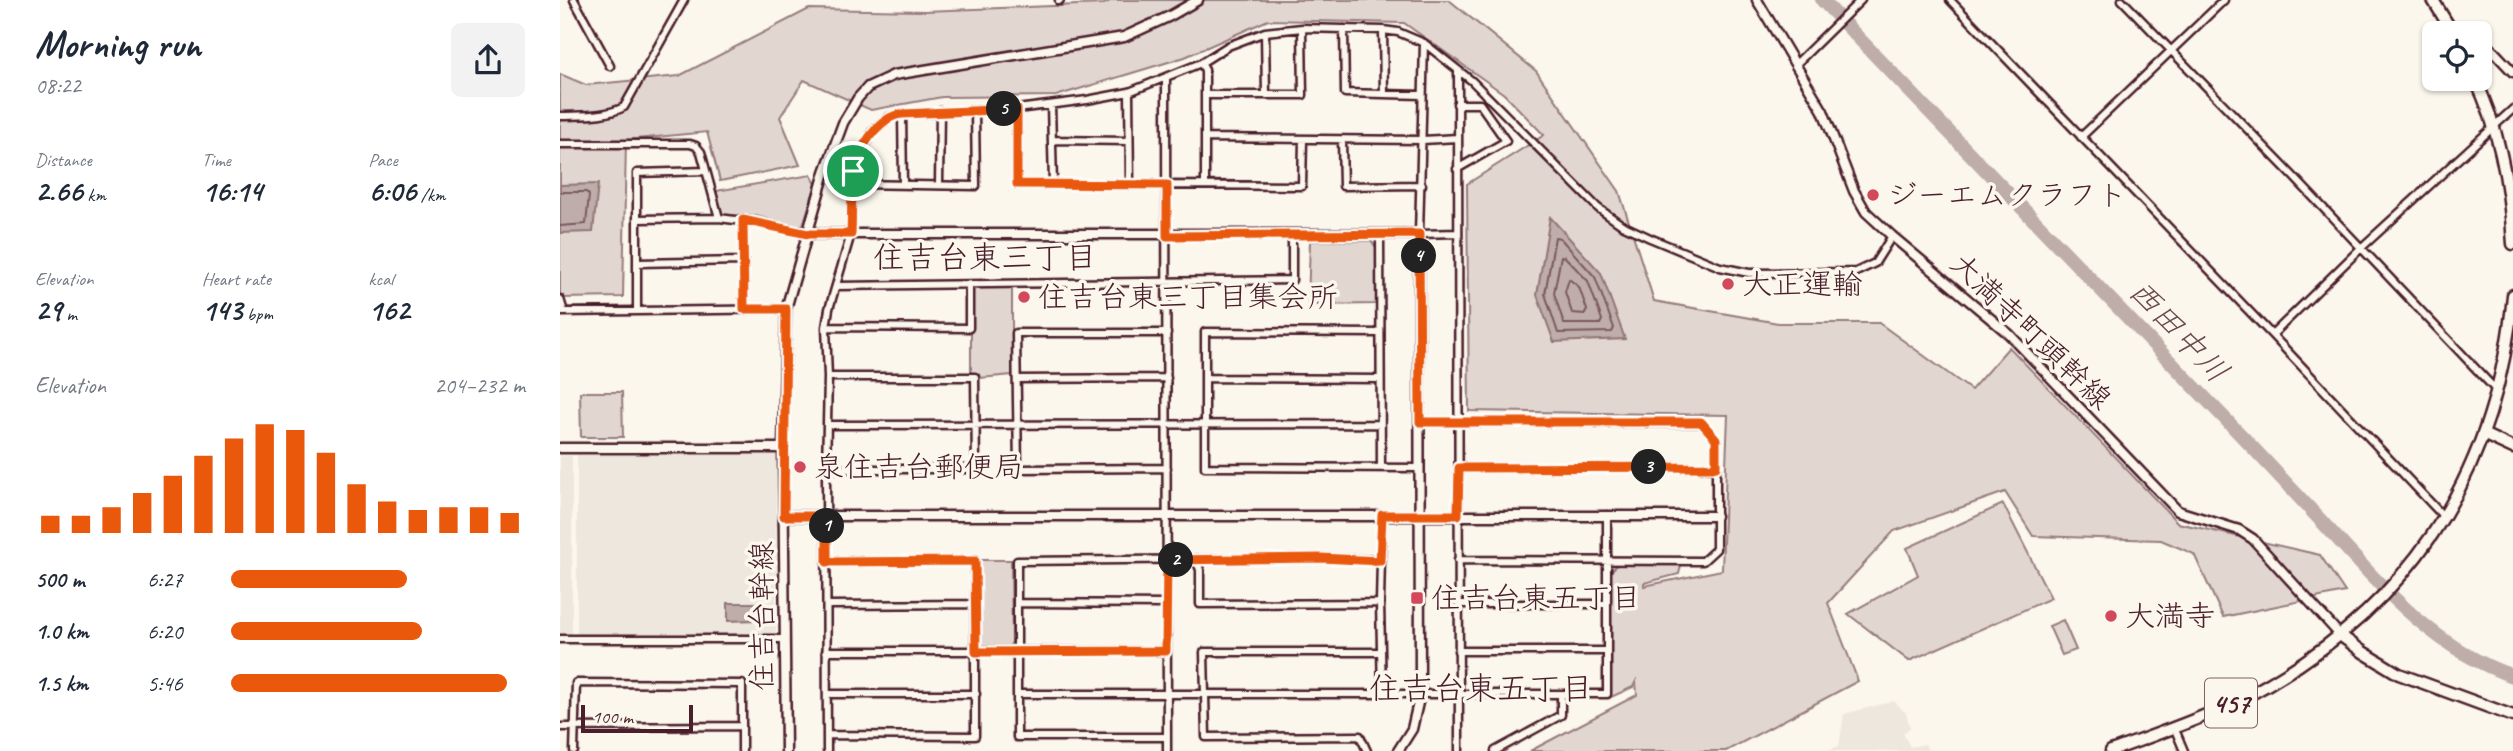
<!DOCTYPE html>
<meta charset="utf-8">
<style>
body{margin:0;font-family:Caveat,"Klee One",sans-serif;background:#f2f2f3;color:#1f2937;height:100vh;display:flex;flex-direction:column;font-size:26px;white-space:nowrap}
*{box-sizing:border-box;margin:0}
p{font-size:23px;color:#747a83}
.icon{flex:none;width:38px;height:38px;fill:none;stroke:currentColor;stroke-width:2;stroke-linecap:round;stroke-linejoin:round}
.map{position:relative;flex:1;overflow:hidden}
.drawer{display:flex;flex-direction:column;background:#fff;width:560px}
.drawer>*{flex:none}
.controls{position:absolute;left:1862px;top:21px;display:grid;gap:14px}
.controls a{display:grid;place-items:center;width:70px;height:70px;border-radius:10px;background:#fff;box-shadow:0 2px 5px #0004;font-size:35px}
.scale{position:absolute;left:21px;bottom:18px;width:112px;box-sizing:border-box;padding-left:7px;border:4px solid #4a1f2b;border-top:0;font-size:19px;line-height:24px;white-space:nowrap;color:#4a1f2b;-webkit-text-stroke:5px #fbf7ec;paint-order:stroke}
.pin{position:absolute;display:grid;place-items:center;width:60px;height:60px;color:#fff;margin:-30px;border:4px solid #fff;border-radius:50%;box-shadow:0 2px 7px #0007}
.km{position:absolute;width:35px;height:35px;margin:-18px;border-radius:50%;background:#222;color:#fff;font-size:19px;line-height:35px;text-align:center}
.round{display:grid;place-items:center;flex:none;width:74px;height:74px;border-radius:10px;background:#f2f2f3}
.overview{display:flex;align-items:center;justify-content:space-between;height:119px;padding:0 35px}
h1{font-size:38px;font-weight:700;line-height:52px}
.figures{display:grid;grid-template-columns:repeat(3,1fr);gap:10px;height:119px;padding:7px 35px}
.figures div{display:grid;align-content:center}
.figures b{font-size:30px;font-weight:700}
.figures small{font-size:19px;font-weight:400}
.figures p{font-size:19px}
.chart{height:196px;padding:14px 35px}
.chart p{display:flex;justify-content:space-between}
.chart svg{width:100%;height:126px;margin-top:7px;stroke:#ea580c;stroke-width:6}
ul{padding:0 35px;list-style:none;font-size:23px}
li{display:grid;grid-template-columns:112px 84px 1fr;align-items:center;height:52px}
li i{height:18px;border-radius:9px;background:#ea580c}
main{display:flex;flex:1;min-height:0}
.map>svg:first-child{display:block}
</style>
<main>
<section class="drawer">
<div class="overview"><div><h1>Morning run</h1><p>08:22</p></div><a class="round"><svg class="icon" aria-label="share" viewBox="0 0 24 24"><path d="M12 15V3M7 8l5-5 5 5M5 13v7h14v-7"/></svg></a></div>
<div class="figures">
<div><p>Distance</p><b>2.66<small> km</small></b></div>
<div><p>Time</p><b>16:14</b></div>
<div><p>Pace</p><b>6:06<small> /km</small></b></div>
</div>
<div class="figures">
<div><p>Elevation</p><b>29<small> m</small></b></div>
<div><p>Heart rate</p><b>143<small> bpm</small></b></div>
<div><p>kcal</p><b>162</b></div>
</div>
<div class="chart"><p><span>Elevation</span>204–232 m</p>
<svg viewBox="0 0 160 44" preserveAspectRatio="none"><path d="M5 44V38M15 44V38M25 44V35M35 44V30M45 44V24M55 44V17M65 44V11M75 44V6M85 44V8M95 44V16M105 44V27M115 44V33M125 44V36M135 44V35M145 44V35M155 44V37"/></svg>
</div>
<ul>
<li><b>500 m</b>6:27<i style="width:60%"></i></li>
<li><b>1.0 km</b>6:20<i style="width:65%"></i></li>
<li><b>1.5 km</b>5:46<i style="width:94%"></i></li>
</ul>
</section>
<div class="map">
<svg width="1953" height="751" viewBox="0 0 1953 751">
<rect width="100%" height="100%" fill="#fbf7ec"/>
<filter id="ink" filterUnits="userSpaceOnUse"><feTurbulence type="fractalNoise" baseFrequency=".0143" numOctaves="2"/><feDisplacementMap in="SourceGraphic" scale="14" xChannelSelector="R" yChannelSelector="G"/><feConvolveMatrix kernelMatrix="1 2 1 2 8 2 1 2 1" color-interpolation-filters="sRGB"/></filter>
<g filter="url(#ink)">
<path fill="#eee7de" d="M 17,455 L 216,455 L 216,634 L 17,634 Z
M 0,456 L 12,456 L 12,634 L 0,634 Z
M 1334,701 L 1346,713 L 1350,728 L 1343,733 L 1350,747 L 1365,744 L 1368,751 L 1267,751 L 1279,746 L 1284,714 Z"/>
<path fill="#e2d7d0" stroke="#967b7e" stroke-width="2" d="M 552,0 L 889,0 L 976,71 L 1059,191 L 1094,301 L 1218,323 L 1319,323 L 1411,390 L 1449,347 L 1618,523 L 1760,555 L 1785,592 L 1663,617 L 1634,554 L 1601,540 L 1473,536 L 1445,492 L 1334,531 L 1268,603 L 1298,681 L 1166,751 L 970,751 L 1077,695 L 1076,681 L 1073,687 L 1049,698 L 1050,572 L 1057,565 L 1121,565 L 1119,574 L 1084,583 L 1084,586 L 1162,570 L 1168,415 L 909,411 L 907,184 L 984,135 L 944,94 L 844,23 L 708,20 L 625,57 L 496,96 L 382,97 L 311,110 L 244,80 L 220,117 L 240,165 L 160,181 L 147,132 L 66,140 L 63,297 L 0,298 L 0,74 L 26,85 L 119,76 L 249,9 L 365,11 L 544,4 Z
M 251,175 L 256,184 L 243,225 L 237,228 L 197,216 L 162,215 L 156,191 Z
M 750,241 L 811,241 L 816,247 L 816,304 L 748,305 Z
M 416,287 L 452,287 L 452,375 L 420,378 L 417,374 L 411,374 L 411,290 Z
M 20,392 L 62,392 L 63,437 L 21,437 Z
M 1443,504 L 1491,598 L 1349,661 L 1288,614 L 1358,575 L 1347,548 Z
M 419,560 L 451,560 L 452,642 L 449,647 L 424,648 L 419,644 Z
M 1503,620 L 1516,650 L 1502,655 L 1489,626 Z"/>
<path fill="#bfadaa" stroke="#907477" stroke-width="2" d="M 38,184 L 33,232 L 0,233 L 0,185 Z
M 990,217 L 1041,273 L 1065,339 L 994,342 L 977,295 Z
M 168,603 L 196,603 L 196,620 L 168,621 Z"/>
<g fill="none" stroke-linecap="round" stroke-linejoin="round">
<path stroke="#79585e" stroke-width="2" d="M 0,192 L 26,192 L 29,195 L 26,224 L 0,226
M 995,237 L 1000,238 L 1035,277 L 1054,328 L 1052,332 L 998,333 L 985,294 Z
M 1001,256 L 1005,257 L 1028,281 L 1042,320 L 1040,324 L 1004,324 L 994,293 Z
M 1009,279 L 1019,287 L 1027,310 L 1025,314 L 1012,313 L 1005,292 Z"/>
<path stroke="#bfadaa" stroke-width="14" d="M 1262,0 C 1400,142 1537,285 1674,428 C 1705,460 1735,493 1765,525 C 1819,584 1875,650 1953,676"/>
<defs>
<path id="minor" d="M 14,0 L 50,66
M 1390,0 L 1712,335 L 1884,517
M 1562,0 L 1732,175 L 1936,390
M 499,1 L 500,0
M 784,29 L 785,93 L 862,95
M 823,30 L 824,94
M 705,32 L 706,95
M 864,43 L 859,234 L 898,233
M 641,63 L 645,70 L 645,185
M 1236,64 L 1301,0
M 898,71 L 899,751
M 606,79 L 607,751
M 569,92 L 570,185
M 646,95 L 743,95 L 742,28
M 897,104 L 920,104 L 946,141 L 897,169
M 491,105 L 493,184
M 457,109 L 457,184 L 742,186 L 743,140
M 342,114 L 343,184
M 0,116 C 21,115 45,117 64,107 L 124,0
M 1521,137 L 1664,0
M 645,138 L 863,140 L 897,138
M 492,140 L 569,141
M 782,140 L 783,186 L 862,185
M 0,144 L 130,144 L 136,146 L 141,152 L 159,218
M 293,184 L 416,186 L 415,111
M 379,184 L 380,111
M 77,219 L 77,173 L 146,171
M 183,220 L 184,309
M 820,234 L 821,468
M 77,263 L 183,261
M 276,286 L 732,280 L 732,235
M 0,299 L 4,312
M 77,310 L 77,219 L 159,218 L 199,223 L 248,234
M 0,312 L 226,309
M 266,327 L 409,328 L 409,285
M 607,333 L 456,333 L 458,469 L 607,468
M 820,333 L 645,332 L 645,467 L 860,468
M 1712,335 L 1801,248 L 1953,109
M 645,378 L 820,379
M 457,379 L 607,378
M 860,422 L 1141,423 L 1156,439 L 1156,549 L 1143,561 L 898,560
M 267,425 L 820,424
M 899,468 L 1156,467
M 266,469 L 416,469 L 415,377 L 268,377
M 822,515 L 820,603 L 822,694
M 636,559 L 640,570 L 640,604 L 820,603
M 457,603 L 607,604
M 899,604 L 1046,604
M 267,605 L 415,604
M 0,639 L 224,639
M 266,651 L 606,651
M 898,651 L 1046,651
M 267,694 L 416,694
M 458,694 L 1047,694 L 1047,515
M 0,727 L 182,726
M 1614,727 L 1624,751
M 267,735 L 415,736 L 415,561 L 267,562
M 607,737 L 457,737 L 457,561 L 761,558 L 820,560
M 14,751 L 16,683 L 182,684 L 182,751
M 267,751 L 266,469 L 268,377 L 266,327 L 269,309 L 291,234 L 293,171 L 312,132 L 329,117 L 342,114 L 457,109 L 527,100 L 569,92 L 641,63 L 668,46 L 705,32 L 742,28 L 823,30 L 838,32 L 864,43 L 912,81 L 1038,208 L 1062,225 L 1090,238 L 1160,267 L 1189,273 L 1296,272 L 1315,263 L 1332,236
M 807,751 L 800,736 L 646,737 L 644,652 L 821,652
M 935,751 L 1001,715 L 1001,695"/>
<path id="tertiary" d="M 1197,0 L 1263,111 L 1294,191 L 1306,212 L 1332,236 L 1449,334 L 1618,511 L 1679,530 L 1693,539 L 1780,635
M 1903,33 L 1910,27 L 1916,33
M 1920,37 L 1953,72
M 248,234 L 859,234 L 860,694 L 852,729 L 838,751
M 0,448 L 223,448
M 224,516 L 1156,516
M 226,751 L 223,448 L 226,309 L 265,172 L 283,123 L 298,98 L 308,87 L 334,75 L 564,37 L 610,16 L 638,0"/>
<path id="trunk" d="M 1873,0 L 1893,33
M 1915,79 C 1939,128 1950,189 1953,244
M 1925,435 L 1953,448
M 1780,635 L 1803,652 L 1839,674 L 1953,716
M 1551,751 C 1594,735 1639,720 1680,700 C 1845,614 1936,481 1953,295"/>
</defs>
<use href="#minor" stroke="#4a1f2b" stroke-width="11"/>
<use href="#tertiary" stroke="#4a1f2b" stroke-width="13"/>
<use href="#trunk" stroke="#4a1f2b" stroke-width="15"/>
<use href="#minor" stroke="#fbf7ec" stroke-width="6"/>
<use href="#tertiary" stroke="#fbf7ec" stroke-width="8"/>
<use href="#trunk" stroke="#fbf7ec" stroke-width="10"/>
</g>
</g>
<g fill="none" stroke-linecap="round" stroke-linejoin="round" filter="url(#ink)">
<defs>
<path id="route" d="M 457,109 L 457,184 L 607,185 L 607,236 L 859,234 L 860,422 L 1141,422 L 1156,439 L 1156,467 L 899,468 L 898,515 L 822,515 L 820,561 L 761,558 L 607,560 L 606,651 L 416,652 L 415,561 L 267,562 L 267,516 L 224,516 L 226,309 L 184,309 L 183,220 L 248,234 L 291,234 C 292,215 291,194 293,174 C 295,153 319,116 342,114 Z"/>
</defs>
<use href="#route" stroke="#fff" stroke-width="14"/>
<use href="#route" stroke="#ea580c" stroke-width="9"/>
</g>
<g fill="#d1495b" stroke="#fbf7ec" stroke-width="2.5">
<circle cx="1313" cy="195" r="7"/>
<circle cx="1168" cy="284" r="7"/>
<circle cx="464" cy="297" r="7"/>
<circle cx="240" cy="467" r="7"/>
<rect x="850" y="591" width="14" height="14" rx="3.5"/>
<circle cx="1551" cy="616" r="7"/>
</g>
<g text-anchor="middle" stroke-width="7" stroke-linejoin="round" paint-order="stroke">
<rect fill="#fbf7ec" stroke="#7f6065" stroke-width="2" x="1645" y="678.5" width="52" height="49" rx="5"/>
<g font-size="28" font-weight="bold" fill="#4a1f2b">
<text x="1671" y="713">457</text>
</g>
<g font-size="30" fill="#4a1f2b" stroke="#fbf7ec" text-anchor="start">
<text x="1327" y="205">ジーエムクラフト</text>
<text x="1182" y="294">大正運輸</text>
<text x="478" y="307">住吉台東三丁目集会所</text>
<text x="254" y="477">泉住吉台郵便局</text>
<text x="871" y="608">住吉台東五丁目</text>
<text x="1565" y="626">大満寺</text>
</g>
<g font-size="30" fill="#4a1f2b" stroke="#fbf7ec">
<text transform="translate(1471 331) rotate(44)" y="10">大満寺町頭幹線</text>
<text transform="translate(202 616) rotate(-90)" y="10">住吉台幹線</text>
</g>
<g font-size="32" fill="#4a1f2b" stroke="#fbf7ec">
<text x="425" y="268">住吉台東三丁目</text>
<text x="921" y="699">住吉台東五丁目</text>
</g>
<g font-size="32" font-style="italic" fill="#6d4a51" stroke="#fbf7ec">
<text transform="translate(1619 331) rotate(46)" y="11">西田中川</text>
</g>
</g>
</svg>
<div class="controls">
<a><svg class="icon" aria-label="locate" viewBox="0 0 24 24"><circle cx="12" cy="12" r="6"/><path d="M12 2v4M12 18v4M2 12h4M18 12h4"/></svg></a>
</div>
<div class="scale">100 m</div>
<div class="pin" style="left:293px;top:171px;background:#1e9e55"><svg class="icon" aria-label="arrive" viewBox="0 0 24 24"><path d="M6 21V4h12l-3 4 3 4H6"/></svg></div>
<b class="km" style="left:267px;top:526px">1</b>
<b class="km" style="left:616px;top:560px">2</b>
<b class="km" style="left:1089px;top:467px">3</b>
<b class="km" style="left:859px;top:256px">4</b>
<b class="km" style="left:444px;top:109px">5</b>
</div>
</main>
